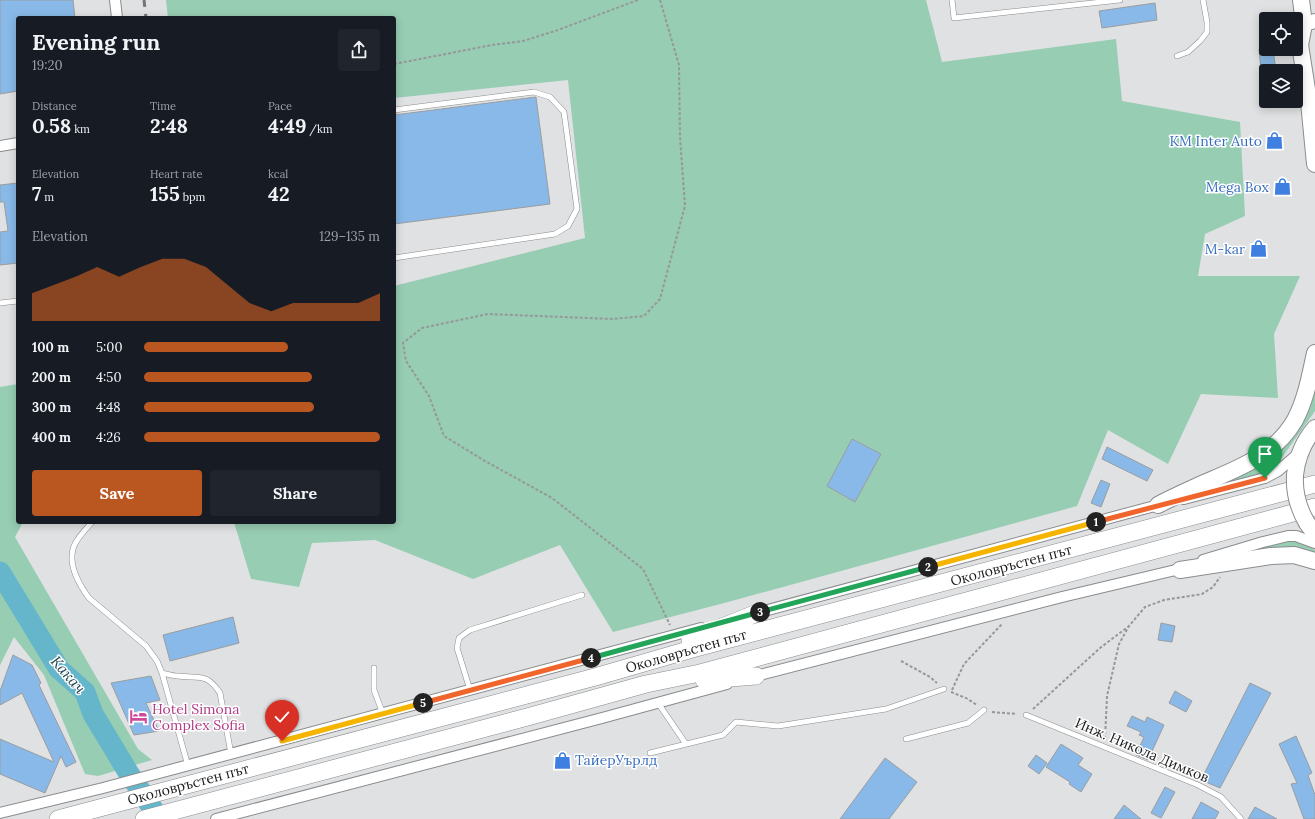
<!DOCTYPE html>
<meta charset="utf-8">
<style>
body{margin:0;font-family:Lora,serif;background:#20242c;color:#f1f3f6;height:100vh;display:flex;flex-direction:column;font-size:15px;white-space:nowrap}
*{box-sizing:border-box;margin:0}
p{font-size:13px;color:#9ea1a6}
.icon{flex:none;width:22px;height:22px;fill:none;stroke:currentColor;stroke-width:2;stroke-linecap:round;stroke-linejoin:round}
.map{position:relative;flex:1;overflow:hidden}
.side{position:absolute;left:16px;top:16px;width:380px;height:508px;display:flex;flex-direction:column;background:#171b24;border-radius:4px;box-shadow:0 2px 10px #0003}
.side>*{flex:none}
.tools{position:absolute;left:1259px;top:12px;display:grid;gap:8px}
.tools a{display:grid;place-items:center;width:44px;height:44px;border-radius:4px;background:#171b24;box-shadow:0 2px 10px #0003;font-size:20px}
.pin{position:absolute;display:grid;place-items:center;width:34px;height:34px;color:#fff;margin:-41px -17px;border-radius:50% 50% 50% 0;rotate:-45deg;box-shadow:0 0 4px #0007}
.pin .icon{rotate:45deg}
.km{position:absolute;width:20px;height:20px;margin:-10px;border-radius:50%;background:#222;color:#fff;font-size:11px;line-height:20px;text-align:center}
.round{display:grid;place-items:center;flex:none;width:42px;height:42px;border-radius:4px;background:#20242c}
.head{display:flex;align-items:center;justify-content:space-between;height:68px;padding:0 16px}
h1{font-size:22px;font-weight:700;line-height:30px}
.stats{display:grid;grid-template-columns:repeat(3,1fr);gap:6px;height:68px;padding:4px 16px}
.stats div{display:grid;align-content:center}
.stats b{font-size:20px;font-weight:700}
.stats small{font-size:11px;font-weight:400}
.stats p{font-size:11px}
.chart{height:112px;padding:8px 16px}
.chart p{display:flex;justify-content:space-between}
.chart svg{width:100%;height:72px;margin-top:4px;fill:#ba5620;opacity:.7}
.action{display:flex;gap:8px;margin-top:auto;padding:8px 16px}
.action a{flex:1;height:46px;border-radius:4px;background:#ba5620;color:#fff;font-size:16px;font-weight:700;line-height:46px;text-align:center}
.action a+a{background:#20242c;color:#f1f3f6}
ul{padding:0 16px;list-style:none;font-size:13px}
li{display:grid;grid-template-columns:64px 48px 1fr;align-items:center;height:30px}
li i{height:10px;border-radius:5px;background:#ba5620}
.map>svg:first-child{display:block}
</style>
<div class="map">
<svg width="1315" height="819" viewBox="0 0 1315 819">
<rect width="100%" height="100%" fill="#dfe1e3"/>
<path fill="#97cdb3" d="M 166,0 L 926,0 L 942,62 L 1116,39 L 1122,101 L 1240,122 L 1245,216 L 1205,234 L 1198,276 L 1300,276 L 1274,334 L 1278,398 L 1201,394 L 1168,464 L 1108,430 L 1077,506 L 728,602 L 613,632 L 560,545 L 473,579 L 375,540 L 312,543 L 299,587 L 251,579 L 234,522 L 394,522 L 394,286 L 585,238 L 568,80 L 394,98 L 394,18 L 168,18 Z
M 1315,375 L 1315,411 L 1283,456 L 1272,468 L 1251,478 L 1208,489 L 1266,460 Z
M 18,384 L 18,522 L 23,522 L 15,537 L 138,749 L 152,760 L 98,776 L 85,774 L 44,675 L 14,637 L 0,665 L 0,387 Z
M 1292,541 L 1300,542 L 1315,550 L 1315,556 L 1258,550 L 1261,548 Z"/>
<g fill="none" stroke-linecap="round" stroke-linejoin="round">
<path stroke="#65b6cb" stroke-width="21" d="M 0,572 L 59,669 L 85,692 L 93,714 L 128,772 L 157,815 L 157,819"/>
</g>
<path fill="#89b9e8" stroke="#9b9d9f" d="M 0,0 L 73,0 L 75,18 L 18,18 L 18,91 L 0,94 Z
M 1155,3 L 1157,20 L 1102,28 L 1099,11 Z
M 1259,49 L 1273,49 L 1276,71 L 1261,71 Z
M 536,97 L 550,204 L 394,224 L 394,115 Z
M 18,183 L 18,263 L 0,265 L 0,232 L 8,231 L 4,202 L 0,202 L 0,185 Z
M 852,439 L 881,454 L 855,502 L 827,486 Z
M 1107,447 L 1153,470 L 1147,481 L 1102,459 Z
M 1101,480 L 1110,484 L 1101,507 L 1091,503 Z
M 233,617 L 239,643 L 170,661 L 163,635 Z
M 1161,623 L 1175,626 L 1172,642 L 1158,640 Z
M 13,655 L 32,665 L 41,683 L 39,685 L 76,762 L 66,767 L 61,756 L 45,793 L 0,774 L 0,739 L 54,762 L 22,693 L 0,705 L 0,691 Z
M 151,676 L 160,700 L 146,703 L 159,731 L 134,735 L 111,683 Z
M 1250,683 L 1271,693 L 1220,788 L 1201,780 Z
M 1175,691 L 1192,701 L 1186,712 L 1169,703 Z
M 1132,716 L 1145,722 L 1147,717 L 1164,725 L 1148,760 L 1136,755 L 1144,737 L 1139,735 L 1141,732 L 1127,726 Z
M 1296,736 L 1312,773 L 1308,775 L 1315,795 L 1315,819 L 1304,819 L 1291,784 L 1297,783 L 1279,744 Z
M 1061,744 L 1083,758 L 1078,765 L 1092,774 L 1081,792 L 1069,784 L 1070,782 L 1046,767 Z
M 1036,755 L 1047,763 L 1039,774 L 1028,766 Z
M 885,758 L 917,782 L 889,819 L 840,819 Z
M 1165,787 L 1175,792 L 1161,818 L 1151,813 Z
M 1201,802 L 1219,812 L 1215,819 L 1192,819 Z
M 1124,805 L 1141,819 L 1114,819 Z
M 1255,807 L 1277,819 L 1248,819 Z"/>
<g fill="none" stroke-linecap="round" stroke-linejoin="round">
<defs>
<path id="service" d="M 952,0 L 954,18 L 1120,0
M 1177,56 L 1188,52 L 1200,41 L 1207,32 L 1207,22 L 1203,0
M 394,110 L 534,92 L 550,97 L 564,112 L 577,209 L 568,226 L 555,234 L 394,258
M 0,303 L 18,301
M 92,522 C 86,529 80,535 76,542 C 65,561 78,583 89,598 L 146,646 L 157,661 L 162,673 L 188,766
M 374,668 L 374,690 L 383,714
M 162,673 C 167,674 173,676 178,676 C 199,679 206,672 220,693 L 231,754
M 470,690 L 457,648 L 459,638 L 470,630 L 582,595
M 658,703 L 686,744
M 1026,715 L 1198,785 L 1221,797 L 1241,819
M 906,739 L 968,723 L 984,710
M 650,753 L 723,735 L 736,722 L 778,726 L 886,709 L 944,689"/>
<path id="minor" d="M 115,0 L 117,18
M 0,146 L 18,143
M 1184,499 L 1265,478 L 1278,471 L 1299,453
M 1203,560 L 1263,542 L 1288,536 L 1296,536 L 1315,543
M 753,614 L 1162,504
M 752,677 L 1062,597 L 1184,568
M 0,813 L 103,788 L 701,628
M 216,819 L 602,718 L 727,684"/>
<path id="secondary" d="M 1304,24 L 1315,21"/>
<path id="primary" d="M 1301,0 L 1304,24 L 1300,45 L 1309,102 L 1315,164
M 1295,475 C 1297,457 1303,442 1315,428
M 1158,505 C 1173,497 1189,490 1204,483 C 1239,468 1275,455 1295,420 C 1306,399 1310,376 1315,353
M 1307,523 L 1315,534
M 1180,570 L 1271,556 L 1294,555 L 1315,561"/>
<path id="trunk" d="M 690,640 L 757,613
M 704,680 L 756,676
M 58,819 L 595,677 L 692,649 L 1315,484
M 144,819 L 531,716 L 646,684 L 700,673 L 1315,507"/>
</defs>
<use href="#service" stroke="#8a8c8e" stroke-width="6"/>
<use href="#minor" stroke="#8a8c8e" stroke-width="12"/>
<use href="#secondary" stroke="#8a8c8e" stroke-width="16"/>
<use href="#primary" stroke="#8a8c8e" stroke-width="18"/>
<use href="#trunk" stroke="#8a8c8e" stroke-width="18"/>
<path stroke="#969799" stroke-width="2" stroke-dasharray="3 2" stroke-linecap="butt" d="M 660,0 L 679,65 L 680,137 L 685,206 L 660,299 L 644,316 L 613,319 L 488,314 L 422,328 L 403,343 L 406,361 L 429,396 L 444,436 L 485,461 L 552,498 L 643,569 L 670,625
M 394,64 L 492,45 L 523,41 L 555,31 L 638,0
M 901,661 L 930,677 L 937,683
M 952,690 L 964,664 L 1002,624
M 951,692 L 966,698 L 977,705
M 1033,709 L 1100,648 L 1129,626
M 992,712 L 1017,714
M 1105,739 L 1107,696 L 1119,644 L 1129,626 L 1145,607 L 1164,600 L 1202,594 L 1213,587 L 1220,577"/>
<use href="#service" stroke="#fff" stroke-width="5"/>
<use href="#minor" stroke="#fff" stroke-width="10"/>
<use href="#secondary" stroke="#fff" stroke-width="14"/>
<use href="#primary" stroke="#fff" stroke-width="16"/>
<use href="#trunk" stroke="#fff" stroke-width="17"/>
<path stroke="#737475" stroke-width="3" stroke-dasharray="7 7" stroke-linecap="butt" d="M 144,0 L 146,18"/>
<defs>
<path id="primary-bridge" d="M 1295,475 C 1294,493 1298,508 1307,523"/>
</defs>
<use href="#primary-bridge" stroke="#8a8c8e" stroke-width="18" stroke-linecap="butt"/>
<use href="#primary-bridge" stroke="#fff" stroke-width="16"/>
</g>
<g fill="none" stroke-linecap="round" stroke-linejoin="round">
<defs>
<path id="split-1" d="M 1096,522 L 1265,478"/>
<path id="split-2" d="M 928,567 L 1096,522"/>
<path id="split-3" d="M 760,612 L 928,567"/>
<path id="split-4" d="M 591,658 L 760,612"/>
<path id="split-5" d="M 423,703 L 591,658"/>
<path id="split-6" d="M 282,741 L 423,703"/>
</defs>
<use href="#split-1" stroke="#fff" stroke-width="8"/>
<use href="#split-2" stroke="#fff" stroke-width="8"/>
<use href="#split-3" stroke="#fff" stroke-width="8"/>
<use href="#split-4" stroke="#fff" stroke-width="8"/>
<use href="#split-5" stroke="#fff" stroke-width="8"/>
<use href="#split-6" stroke="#fff" stroke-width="8"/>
<use href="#split-1" stroke="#f0652b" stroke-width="5"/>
<use href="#split-2" stroke="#f5b400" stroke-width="5"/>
<use href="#split-3" stroke="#22a559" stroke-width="5"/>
<use href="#split-4" stroke="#22a559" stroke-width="5"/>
<use href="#split-5" stroke="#f0652b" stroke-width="5"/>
<use href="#split-6" stroke="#f5b400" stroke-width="5"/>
</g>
<defs>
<symbol id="shop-bare" viewBox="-9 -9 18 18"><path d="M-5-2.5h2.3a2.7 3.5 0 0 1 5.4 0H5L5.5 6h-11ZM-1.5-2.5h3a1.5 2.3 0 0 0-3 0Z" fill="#3f7fe0" stroke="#fff" stroke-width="2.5" paint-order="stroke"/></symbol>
<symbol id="hotel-bare" viewBox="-9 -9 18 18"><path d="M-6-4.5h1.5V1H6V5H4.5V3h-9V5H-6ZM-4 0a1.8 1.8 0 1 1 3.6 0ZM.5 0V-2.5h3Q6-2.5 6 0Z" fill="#d1479c" stroke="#fff" stroke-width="2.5" paint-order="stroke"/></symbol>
</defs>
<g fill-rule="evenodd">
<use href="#shop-bare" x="1262" y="128" width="25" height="25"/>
<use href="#shop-bare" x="1270" y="174" width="25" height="25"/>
<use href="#shop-bare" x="1246" y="236" width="25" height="25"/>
<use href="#hotel-bare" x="126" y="704" width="25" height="25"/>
<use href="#shop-bare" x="550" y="748" width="25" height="25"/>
</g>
<g text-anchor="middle" stroke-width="3" stroke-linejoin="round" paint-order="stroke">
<g font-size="14" fill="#366cbe" stroke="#fff" text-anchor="end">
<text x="1262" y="146">KM Inter Auto</text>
<text x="1269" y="192">Mega Box</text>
<text x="1245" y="254">M-kar</text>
<text x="575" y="765" text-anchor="start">ТайерУърлд</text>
</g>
<g font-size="14" fill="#1c1c1d" stroke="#fff">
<text transform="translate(1011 565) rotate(-15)" y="5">Околовръстен път</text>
<text transform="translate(686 651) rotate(-16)" y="5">Околовръстен път</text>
<text transform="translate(1142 750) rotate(23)" y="5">Инж. Никола Димков</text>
<text transform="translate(188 784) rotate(-15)" y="5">Околовръстен път</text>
</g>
<g font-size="14" fill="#b23c85" stroke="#fff" text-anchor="start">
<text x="152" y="714">Hotel Simona<tspan x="152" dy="16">Complex Sofia</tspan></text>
</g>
<g font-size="15" font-style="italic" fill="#1e434d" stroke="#fff">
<text transform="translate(68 675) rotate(49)" y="5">Какач</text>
</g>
</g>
</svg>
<div class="tools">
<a><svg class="icon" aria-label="locate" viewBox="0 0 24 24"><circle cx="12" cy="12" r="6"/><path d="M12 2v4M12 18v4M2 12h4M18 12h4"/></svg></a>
<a><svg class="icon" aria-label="layers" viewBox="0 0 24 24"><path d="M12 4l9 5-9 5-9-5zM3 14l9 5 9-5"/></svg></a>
</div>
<div class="pin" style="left:1265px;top:478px;background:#1e9e55"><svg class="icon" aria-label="arrive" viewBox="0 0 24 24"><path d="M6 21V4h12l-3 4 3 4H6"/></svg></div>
<div class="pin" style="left:282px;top:741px;background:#d93025"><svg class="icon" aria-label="check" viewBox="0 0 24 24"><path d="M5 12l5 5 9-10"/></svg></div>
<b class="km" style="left:1096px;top:522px">1</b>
<b class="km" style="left:928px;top:567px">2</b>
<b class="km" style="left:760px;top:612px">3</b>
<b class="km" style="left:591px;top:658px">4</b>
<b class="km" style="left:423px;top:703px">5</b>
<section class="side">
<div class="head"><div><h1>Evening run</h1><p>19:20</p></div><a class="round"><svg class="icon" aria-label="share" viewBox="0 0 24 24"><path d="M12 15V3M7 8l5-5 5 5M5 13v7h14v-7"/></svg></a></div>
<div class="stats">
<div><p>Distance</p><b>0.58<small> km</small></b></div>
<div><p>Time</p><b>2:48</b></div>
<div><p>Pace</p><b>4:49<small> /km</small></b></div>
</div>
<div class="stats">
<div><p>Elevation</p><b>7<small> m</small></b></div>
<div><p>Heart rate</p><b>155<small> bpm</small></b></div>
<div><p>kcal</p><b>42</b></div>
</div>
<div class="chart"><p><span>Elevation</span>129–135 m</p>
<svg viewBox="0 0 160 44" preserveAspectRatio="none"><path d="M0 44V27L10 22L20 17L30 11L40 17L50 11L60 6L70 6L80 11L90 22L100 33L110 38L120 33L130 33L140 33L150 33L160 27V44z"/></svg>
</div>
<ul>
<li><b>100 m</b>5:00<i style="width:61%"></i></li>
<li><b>200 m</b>4:50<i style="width:71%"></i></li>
<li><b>300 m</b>4:48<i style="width:72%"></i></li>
<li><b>400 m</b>4:26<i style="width:100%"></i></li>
</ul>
<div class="action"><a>Save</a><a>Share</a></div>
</section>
</div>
